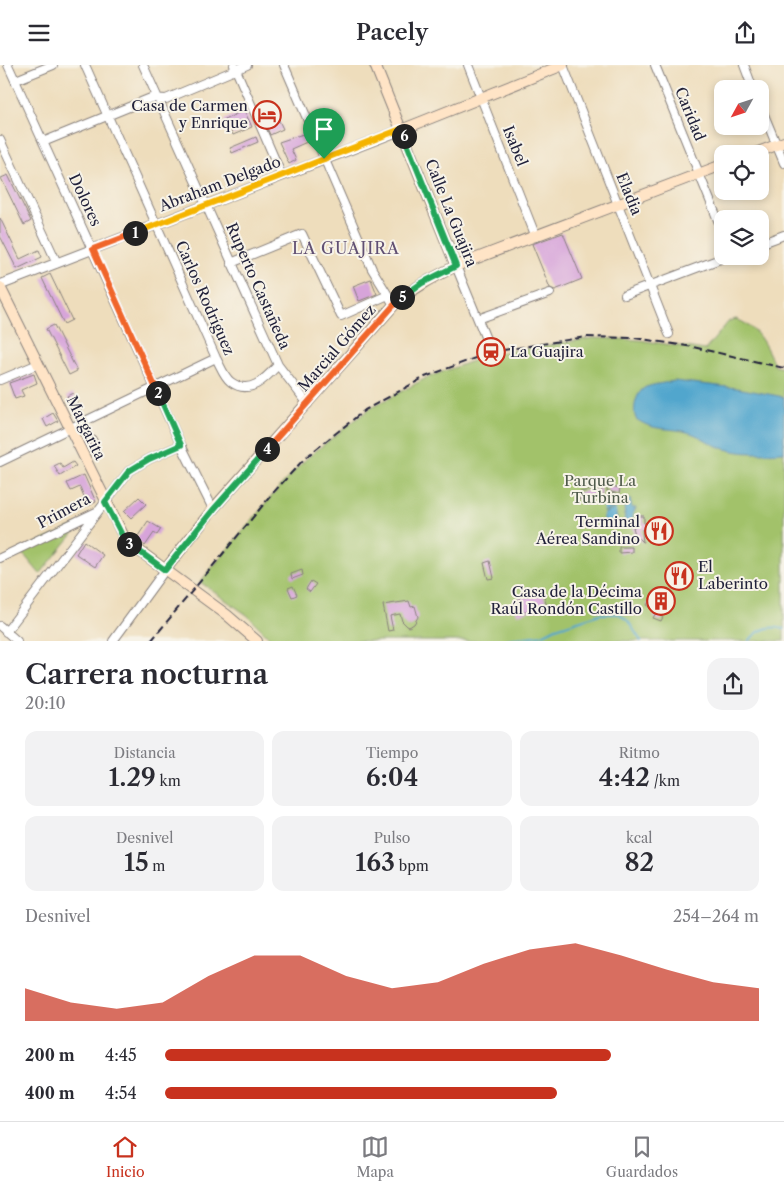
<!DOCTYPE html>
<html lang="es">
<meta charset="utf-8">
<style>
body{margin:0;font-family:"Libre Caslon Text",serif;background:#f2f2f3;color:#2b2b33;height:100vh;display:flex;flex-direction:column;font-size:19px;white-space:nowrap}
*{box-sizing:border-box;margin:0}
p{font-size:16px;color:#7c7c81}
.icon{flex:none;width:28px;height:28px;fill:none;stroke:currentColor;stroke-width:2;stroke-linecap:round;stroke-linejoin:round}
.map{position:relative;height:576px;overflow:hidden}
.drawer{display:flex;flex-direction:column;background:#fff;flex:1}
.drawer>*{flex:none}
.needle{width:32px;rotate:230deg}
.buttons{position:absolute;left:714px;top:15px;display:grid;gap:10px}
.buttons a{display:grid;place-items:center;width:55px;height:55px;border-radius:10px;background:#fff;box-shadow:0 2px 8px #0003;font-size:25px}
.pin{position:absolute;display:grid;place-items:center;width:42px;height:42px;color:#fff;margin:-51px -21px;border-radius:50% 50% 50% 0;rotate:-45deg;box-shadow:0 0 5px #0007}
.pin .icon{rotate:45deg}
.km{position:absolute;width:25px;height:25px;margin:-12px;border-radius:50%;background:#222;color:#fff;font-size:14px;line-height:25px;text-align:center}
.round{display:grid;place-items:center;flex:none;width:52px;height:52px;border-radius:15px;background:#f2f2f3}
.headline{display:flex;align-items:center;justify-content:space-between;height:85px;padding:0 25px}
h1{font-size:28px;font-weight:600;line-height:38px}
.metrics{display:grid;grid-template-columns:repeat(3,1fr);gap:8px;height:85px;padding:5px 25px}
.metrics div{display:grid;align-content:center;border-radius:12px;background:#f2f2f3;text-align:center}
.metrics b{font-size:25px;font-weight:600}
.metrics small{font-size:14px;font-weight:400}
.metrics p{font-size:14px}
.chart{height:140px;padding:10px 25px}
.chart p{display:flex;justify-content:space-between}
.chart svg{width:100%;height:90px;margin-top:5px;fill:#c8321e;opacity:.7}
ul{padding:0 25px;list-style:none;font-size:16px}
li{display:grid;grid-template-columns:80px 60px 1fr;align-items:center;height:38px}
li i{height:12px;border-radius:6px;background:#c8321e}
header{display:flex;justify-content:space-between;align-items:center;height:65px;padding:0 25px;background:#fff;font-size:22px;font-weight:600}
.tabs{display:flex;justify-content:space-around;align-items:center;height:70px;border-top:1px solid #e1e1e2;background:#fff;font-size:14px;color:#7c7c81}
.tabs a{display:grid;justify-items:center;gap:2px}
.tabs .on{color:#c8321e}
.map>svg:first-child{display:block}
</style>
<header><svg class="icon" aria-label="menu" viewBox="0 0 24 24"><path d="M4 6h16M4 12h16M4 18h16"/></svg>Pacely<svg class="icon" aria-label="share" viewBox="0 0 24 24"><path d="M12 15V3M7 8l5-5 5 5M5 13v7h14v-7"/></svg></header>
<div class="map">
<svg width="784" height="576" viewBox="0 0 784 576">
<rect width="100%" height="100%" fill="#f7f3e8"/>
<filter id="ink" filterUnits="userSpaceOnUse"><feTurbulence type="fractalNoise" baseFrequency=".02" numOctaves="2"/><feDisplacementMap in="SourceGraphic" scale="10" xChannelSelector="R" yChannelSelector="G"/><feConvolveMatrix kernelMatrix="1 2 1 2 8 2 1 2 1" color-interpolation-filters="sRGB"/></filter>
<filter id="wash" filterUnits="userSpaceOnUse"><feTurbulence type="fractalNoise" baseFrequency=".0096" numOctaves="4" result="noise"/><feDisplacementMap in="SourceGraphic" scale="20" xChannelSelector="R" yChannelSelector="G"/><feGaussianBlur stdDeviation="1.12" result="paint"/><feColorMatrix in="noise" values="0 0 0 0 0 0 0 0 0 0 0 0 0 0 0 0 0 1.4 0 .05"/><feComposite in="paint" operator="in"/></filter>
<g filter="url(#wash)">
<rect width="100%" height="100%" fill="#eeddbc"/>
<path fill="#a2c26a" stroke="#627252" d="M 736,254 C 759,263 765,280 775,301 L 784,303 L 784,576 L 273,576 L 247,550 L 200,517 L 282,419 L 308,392 L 369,344 L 428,312 L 492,289 L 593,273 L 639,275 L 705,285 L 729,256 Z
M 82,458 L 40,509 L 20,485 Z"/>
<path fill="#51a6cd" stroke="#3a6484" d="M 674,316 L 737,323 L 784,332 L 784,387 C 763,388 742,390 722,383 C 710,379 700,370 687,367 C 668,362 655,367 636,354 C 632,345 636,326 646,322 C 654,319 666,318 674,316 Z
M 613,431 L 617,439 L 615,442 L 604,447 L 602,438 L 605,433 Z
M 630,434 L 632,443 L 636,443 L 632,451 L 633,454 L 629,459 L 625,458 L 624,437 Z
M 615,444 L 617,454 L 613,458 L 609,459 L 604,456 L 603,450 L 607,447 Z"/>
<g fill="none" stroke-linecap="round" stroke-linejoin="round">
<path stroke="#51a6cd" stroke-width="2" d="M 503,576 L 508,574 L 542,570 L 556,563 L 600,549 L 619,549 L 628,556 L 641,576
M 749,576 C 758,564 770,560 784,564"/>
</g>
<g id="blocks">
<path fill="#d7a4da" d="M 273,43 L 283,64 L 270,70 L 261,48 Z
M 244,45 L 252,62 L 233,70 L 228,59 L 226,60 L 224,55 Z
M 306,68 L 309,76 L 291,84 L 296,95 L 289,99 L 279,77 Z
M 256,72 L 258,77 L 232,88 L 230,83 Z
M 8,110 L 31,156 L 24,160 L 1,113 Z
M 0,153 L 20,194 L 39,185 L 42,192 L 17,204 L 0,171 Z
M 563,168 L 582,214 L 555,225 L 550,223 L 532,179 Z
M 50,209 L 72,255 L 64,259 L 42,213 Z
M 371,214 L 377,229 L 359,236 L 353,221 Z
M 54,260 L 77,306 L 69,310 L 46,264 Z
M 34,309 L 37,318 L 21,325 L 24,331 L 15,334 L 9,318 Z
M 73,328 L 81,345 L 75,348 L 67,331 Z
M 53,348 L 58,356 L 47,362 L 43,354 Z
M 95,371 L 98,376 L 89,380 L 87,374 Z
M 73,397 L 76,401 L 60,411 L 54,401 L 60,398 L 63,403 Z
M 84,410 L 96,437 L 88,441 L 80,422 L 71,426 L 67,418 Z
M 608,420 L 620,423 L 619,429 L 607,426 Z
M 601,423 L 602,430 L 576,435 L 575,428 Z
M 139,432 L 146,439 L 131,453 L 124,446 Z
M 637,451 L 644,451 L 644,458 L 657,462 L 652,467 L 642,464 L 643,478 L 635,470 L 633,462 L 638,461 Z
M 148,456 L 161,464 L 157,470 L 154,468 L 145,481 L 136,474 Z
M 84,476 L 103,490 L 95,502 L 76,489 Z
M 619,482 L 632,482 L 632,487 L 619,488 Z
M 490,496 L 494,513 L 488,514 L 484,498 Z
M 675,504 L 687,513 L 683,518 L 671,509 Z
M 302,505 L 303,510 L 292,514 L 291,509 Z
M 311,516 L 316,519 L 310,527 L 306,524 Z
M 293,521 L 297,530 L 292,532 L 288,523 Z
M 655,525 L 674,535 L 669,543 L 666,541 L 660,551 L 663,552 L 661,556 L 653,553 L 657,546 L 647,540 Z
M 543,527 L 547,542 L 517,549 L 515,542 L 521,541 L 519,532 Z
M 409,536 L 411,542 L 415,541 L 418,552 L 414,559 L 409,562 L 407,561 L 402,556 L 400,549 L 390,551 L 393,565 L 388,566 L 383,540 Z"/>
</g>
</g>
<g filter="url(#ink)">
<use href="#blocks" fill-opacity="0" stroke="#88807c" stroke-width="1"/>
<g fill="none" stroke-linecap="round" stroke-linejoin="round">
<defs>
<path id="minor" d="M 8,0 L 181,380 L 213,444
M 85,0 L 216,293 C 220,300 224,312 231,317 C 250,331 266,313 278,300
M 143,0 L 278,300 L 308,339
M 234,0 L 282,111
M 284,0 L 372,204 L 394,240
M 468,0 L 536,172
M 563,0 L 669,269
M 655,0 L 722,165
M 744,0 L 753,24
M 16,15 L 53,0
M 760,40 L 784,98
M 0,75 L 57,198
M 43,77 L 151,33 L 166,34 L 247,0
M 760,179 L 784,170
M 231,198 L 302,169 L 341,251 L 388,230
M 456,201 L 488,279
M 625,230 L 728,191
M 478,254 L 550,228
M 0,315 L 38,299
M 0,397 L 216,293
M 0,493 L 96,447
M 0,561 L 17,576
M 6,567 L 129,406 L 149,394 L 181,380
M 113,576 L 165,505"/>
<path id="tertiary" d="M 0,220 L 401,65"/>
<path id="secondary" d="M 375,0 L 456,201
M 401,65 L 563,0
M 753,89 L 784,77
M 0,222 L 126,476 L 227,550 L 257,576
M 165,505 L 213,444 L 394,240 C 413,223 434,212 456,201 L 722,100"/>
</defs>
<use href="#minor" stroke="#88807c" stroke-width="10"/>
<use href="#tertiary" stroke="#88807c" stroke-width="11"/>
<use href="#secondary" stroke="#88807c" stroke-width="12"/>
<use href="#minor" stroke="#fff" stroke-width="8"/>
<use href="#tertiary" stroke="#fff" stroke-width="9"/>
<use href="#secondary" stroke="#ffe4c6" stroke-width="10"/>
<path stroke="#22223b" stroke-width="2" stroke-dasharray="8 4" stroke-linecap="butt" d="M 151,576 L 273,428 L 305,393 L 365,345 L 425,312 L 491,287 L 586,272 L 635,273 L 693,282 L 784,303"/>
</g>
</g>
<g fill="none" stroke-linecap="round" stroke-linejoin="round" filter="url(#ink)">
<defs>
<path id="split-1" d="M 135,168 L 324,94"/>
<path id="split-2" d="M 135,168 L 93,184 L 158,328"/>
<path id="split-3" d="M 129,479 L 122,470 L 105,437 L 129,406 L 149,394 L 181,380 L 158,328"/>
<path id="split-4" d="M 129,479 L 165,505 L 214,444 L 267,384"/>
<path id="split-5" d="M 267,384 L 394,240 L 402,232"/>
<path id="split-6" d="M 402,232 L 422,218 L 456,201 L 404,71"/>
<path id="split-7" d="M 324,94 L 401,64 L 404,71"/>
</defs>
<use href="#split-1" stroke="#fff" stroke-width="10"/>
<use href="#split-2" stroke="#fff" stroke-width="10"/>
<use href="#split-3" stroke="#fff" stroke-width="10"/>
<use href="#split-4" stroke="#fff" stroke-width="10"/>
<use href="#split-5" stroke="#fff" stroke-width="10"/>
<use href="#split-6" stroke="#fff" stroke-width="10"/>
<use href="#split-7" stroke="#fff" stroke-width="10"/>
<use href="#split-1" stroke="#f5b400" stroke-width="6"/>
<use href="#split-2" stroke="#f0652b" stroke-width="6"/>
<use href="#split-3" stroke="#22a559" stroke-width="6"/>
<use href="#split-4" stroke="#22a559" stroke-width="6"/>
<use href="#split-5" stroke="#f0652b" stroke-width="6"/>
<use href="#split-6" stroke="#22a559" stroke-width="6"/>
<use href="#split-7" stroke="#f5b400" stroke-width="6"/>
</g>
<defs>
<symbol id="hotel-ring" viewBox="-11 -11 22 22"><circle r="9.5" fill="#f7f3e8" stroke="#c8321e" stroke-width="1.5"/><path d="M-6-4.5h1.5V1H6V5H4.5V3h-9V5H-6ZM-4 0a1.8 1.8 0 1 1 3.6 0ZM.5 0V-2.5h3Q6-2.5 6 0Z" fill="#c8321e"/></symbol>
<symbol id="station-ring" viewBox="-11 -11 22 22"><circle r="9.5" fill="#f7f3e8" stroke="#c8321e" stroke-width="1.5"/><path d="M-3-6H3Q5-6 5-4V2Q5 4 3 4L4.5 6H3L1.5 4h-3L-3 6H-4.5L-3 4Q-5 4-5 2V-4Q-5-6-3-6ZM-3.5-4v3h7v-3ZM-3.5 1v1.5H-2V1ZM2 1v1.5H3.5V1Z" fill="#c8321e"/></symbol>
<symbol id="restaurant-ring" viewBox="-11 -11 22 22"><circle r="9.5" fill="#f7f3e8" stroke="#c8321e" stroke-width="1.5"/><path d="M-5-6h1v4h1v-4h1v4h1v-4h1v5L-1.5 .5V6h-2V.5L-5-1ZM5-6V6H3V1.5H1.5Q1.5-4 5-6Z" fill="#c8321e"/></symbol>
<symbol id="building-ring" viewBox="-11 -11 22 22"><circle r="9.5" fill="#f7f3e8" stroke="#c8321e" stroke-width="1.5"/><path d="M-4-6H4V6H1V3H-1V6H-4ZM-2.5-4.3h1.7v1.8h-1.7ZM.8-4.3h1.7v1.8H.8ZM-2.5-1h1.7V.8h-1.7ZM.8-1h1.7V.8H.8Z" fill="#c8321e"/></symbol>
</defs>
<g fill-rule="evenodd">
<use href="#hotel-ring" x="251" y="34" width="32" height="32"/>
<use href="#station-ring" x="475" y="271" width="32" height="32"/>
<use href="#restaurant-ring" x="643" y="450" width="32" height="32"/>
<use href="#restaurant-ring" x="663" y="495" width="32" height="32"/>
<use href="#building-ring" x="645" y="520" width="32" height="32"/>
</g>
<g text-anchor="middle" stroke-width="4" stroke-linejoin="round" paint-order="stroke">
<g font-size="15" fill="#22223b" stroke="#f7f3e8" text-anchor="end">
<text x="248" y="46">Casa de Carmen<tspan x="248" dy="17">y Enrique</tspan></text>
<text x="510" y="292" text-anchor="start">La Guajira</text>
<text x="640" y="462">Terminal<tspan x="640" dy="17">Aérea Sandino</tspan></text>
<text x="698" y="507" text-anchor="start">El<tspan x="698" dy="17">Laberinto</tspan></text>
<text x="642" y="532">Casa de la Décima<tspan x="642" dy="17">Raúl Rondón Castillo</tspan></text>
</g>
<g font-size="15" fill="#22223b" stroke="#f7f3e8">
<text transform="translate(690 49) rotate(68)" y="5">Caridad</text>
<text transform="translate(515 81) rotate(68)" y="5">Isabel</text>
<text transform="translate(220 119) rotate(-21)" y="5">Abraham Delgado</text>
<text transform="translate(629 129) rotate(68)" y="5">Eladia</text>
<text transform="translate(85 135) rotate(65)" y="5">Dolores</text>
<text transform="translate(451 148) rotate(68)" y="5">Calle La Guajira</text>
<text transform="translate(258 221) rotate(66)" y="5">Ruperto Castañeda</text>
<text transform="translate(205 233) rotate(66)" y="5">Carlos Rodríguez</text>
<text transform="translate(337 283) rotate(-49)" y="5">Marcial Gómez</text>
<text transform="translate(86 363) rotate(64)" y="5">Margarita</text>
<text transform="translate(64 446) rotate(-28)" y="5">Primera</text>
</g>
<g font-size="15" fill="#4f5a4b" stroke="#f7f3e8">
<text x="600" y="421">Parque La<tspan x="600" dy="17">Turbina</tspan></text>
</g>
<g font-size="16" letter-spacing="1" fill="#615073" stroke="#f7f3e8">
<text x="346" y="189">LA GUAJIRA</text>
</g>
</g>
</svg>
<div class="buttons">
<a><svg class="needle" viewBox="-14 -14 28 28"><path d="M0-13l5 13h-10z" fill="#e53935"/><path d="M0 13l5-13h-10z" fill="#7c7c81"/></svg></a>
<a><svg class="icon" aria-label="locate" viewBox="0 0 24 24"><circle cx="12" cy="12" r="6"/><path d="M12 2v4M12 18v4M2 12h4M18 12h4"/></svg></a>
<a><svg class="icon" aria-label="layers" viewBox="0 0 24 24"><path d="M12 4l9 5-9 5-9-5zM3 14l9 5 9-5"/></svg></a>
</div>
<div class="pin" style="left:324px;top:94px;background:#1e9e55"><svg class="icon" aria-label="arrive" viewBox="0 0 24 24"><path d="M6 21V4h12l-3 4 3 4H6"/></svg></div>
<b class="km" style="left:135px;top:168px">1</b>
<b class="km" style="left:158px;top:328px">2</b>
<b class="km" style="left:129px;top:479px">3</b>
<b class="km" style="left:267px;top:384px">4</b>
<b class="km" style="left:402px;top:232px">5</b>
<b class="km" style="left:404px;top:71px">6</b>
</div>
<section class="drawer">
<div class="headline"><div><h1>Carrera nocturna</h1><p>20:10</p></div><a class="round"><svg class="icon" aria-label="share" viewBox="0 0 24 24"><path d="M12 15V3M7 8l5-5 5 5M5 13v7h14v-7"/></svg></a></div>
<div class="metrics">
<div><p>Distancia</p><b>1.29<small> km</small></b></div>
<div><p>Tiempo</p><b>6:04</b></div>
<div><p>Ritmo</p><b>4:42<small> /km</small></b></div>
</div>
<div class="metrics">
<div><p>Desnivel</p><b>15<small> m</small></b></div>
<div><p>Pulso</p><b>163<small> bpm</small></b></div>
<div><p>kcal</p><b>82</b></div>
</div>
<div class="chart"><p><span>Desnivel</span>254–264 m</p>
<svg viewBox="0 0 160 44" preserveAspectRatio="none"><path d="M0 44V28L10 35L20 38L30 35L40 22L50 12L60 12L70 22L80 28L90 25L100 16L110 9L120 6L130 12L140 19L150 25L160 28V44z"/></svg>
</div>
<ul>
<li><b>200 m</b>4:45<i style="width:75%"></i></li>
<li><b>400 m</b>4:54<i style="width:66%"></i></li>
</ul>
</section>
<nav class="tabs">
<a class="on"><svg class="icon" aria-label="home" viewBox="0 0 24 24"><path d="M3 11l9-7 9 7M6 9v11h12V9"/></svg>Inicio</a>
<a><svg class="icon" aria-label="map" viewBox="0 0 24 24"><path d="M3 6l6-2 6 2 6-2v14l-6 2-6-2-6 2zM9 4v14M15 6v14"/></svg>Mapa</a>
<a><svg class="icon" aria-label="saved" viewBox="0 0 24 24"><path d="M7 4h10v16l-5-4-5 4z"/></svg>Guardados</a>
</nav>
